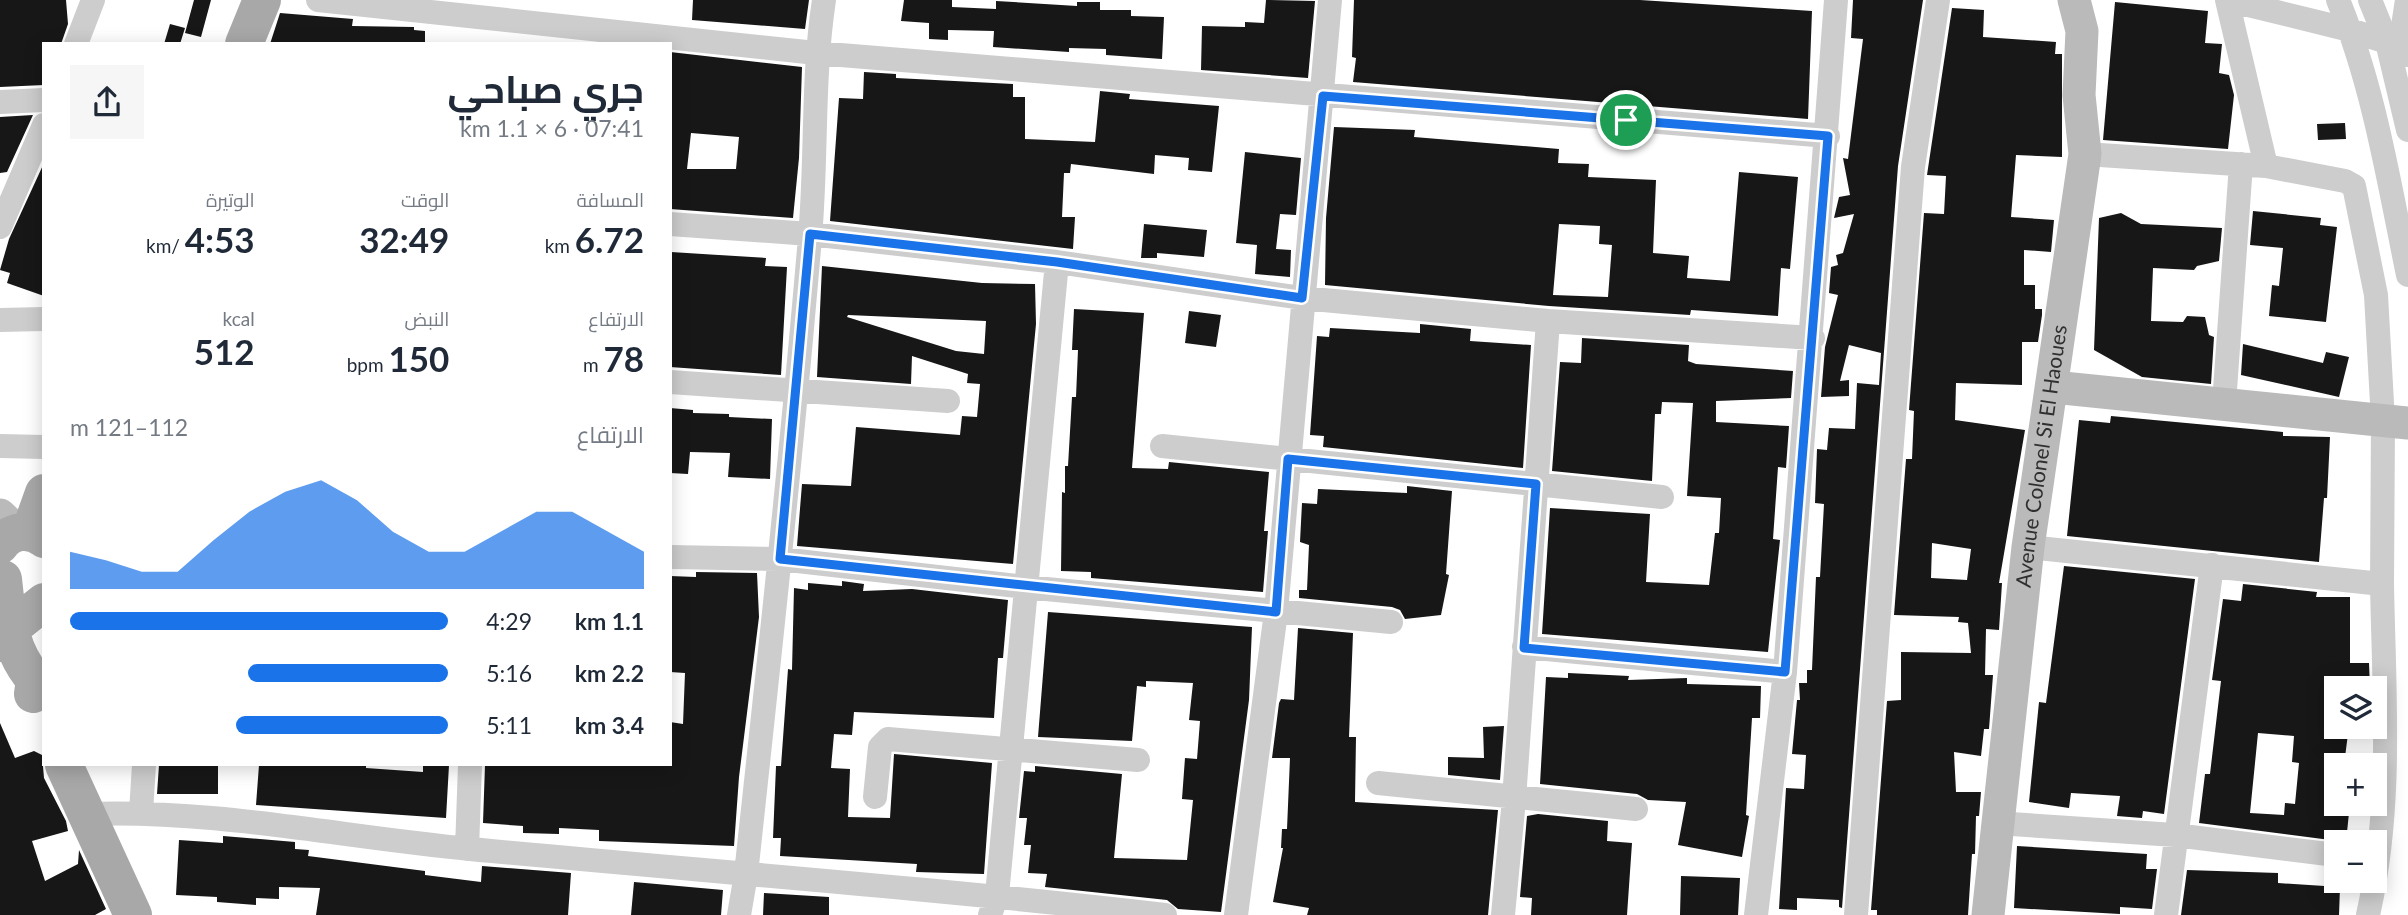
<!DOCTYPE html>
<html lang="ar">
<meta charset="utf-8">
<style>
body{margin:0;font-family:Lato,Cairo,sans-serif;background:#f6f6f7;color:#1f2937;direction:rtl;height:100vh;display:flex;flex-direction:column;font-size:26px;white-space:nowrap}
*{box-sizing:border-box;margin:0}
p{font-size:23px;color:#747a83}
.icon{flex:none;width:38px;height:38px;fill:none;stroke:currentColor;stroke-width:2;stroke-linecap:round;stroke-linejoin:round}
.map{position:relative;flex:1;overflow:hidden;direction:ltr}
.side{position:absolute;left:42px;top:42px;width:630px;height:724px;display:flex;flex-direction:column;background:#fff;border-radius:0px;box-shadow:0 4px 18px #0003;direction:rtl}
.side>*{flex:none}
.tools{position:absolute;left:2324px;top:676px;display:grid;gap:14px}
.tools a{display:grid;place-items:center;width:63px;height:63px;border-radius:0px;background:#fff;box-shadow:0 4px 18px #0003;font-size:35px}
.pin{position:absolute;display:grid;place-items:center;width:60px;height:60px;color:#fff;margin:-30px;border:4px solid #fff;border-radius:50%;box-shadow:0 2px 7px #0007}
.round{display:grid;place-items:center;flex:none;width:74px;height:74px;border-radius:0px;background:#f6f6f7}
.headline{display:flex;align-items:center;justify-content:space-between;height:119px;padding:0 28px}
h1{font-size:38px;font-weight:700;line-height:52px}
.metrics{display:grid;grid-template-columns:repeat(3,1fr);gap:10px;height:119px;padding:7px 28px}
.metrics div{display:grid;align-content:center}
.metrics b{font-size:35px;font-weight:700}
.metrics small{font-size:19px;font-weight:400}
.metrics p{font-size:19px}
.chart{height:196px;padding:14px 28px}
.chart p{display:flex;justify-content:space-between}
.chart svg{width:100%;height:126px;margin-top:7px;fill:#1a73e8;opacity:.7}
ul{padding:0 28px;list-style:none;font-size:23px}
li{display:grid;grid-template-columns:112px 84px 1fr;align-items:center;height:52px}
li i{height:18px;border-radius:9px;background:#1a73e8}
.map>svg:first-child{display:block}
</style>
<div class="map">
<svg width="2408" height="915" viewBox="0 0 2408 915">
<rect width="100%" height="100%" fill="#fff"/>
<path fill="#171717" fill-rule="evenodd" d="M 0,0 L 66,0 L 68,24 L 61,44 L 44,44 L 44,85 L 0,87 Z
M 194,0 L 211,0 L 201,37 L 185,33 Z
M 693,0 L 809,0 L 805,29 L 692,20 Z
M 904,0 L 952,0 L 952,7 L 996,9 L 996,1 L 1077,6 L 1077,2 L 1100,2 L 1100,10 L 1131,10 L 1131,16 L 1164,17 L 1162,59 L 1106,55 L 1106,49 L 1069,48 L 1069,52 L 993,47 L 994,31 L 948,30 L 948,40 L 929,39 L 929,23 L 901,21 Z
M 1266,0 L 1315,1 L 1308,78 L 1201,70 L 1202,26 L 1245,27 L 1245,22 L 1264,23 Z
M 1354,0 L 1640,0 L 1812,11 L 1808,119 L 1353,82 L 1356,58 L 1352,57 Z
M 1853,0 L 1923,0 L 1898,166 L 1842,908 L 1839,907 L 1839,900 L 1797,898 L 1797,910 L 1779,909 L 1786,788 L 1804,789 L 1806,755 L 1792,754 L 1797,700 L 1800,700 L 1799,683 L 1807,683 L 1807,670 L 1812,670 L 1816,577 L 1820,577 L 1824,504 L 1815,503 L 1817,449 L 1827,450 L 1829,428 L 1855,429 L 1857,383 L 1879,385 L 1881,353 L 1849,345 L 1840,381 L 1849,380 L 1849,396 L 1821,397 L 1825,347 L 1838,295 L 1829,293 L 1831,267 L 1838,265 L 1836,255 L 1843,253 L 1854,214 L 1834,218 L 1839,197 L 1850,195 L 1843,158 L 1848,159 L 1863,39 L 1851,38 Z
M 2115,2 L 2208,11 L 2205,43 L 2222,44 L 2219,73 L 2229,75 L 2234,95 L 2228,149 L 2103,140 Z
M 1952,8 L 1984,10 L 1983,37 L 2056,42 L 2055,54 L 2062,54 L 2062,157 L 2016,155 L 2011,217 L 2054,220 L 2051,252 L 2024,250 L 2024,285 L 2035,285 L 2035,309 L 2042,309 L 2042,315 L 2038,342 L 2022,342 L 2022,385 L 1956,383 L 1955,420 L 2025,430 L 1999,583 L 2002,583 L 1999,630 L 1986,629 L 1985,675 L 1993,675 L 1989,729 L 1984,729 L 1981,756 L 1954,752 L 1956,792 L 1981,792 L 1979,816 L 1976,816 L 1975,854 L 1972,854 L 1968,915 L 1877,915 L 1877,910 L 1871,910 L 1887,701 L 1901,700 L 1901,652 L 1971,653 L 1968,623 L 1958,622 L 1959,617 L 1894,615 L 1906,459 L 1912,459 L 1914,411 L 1909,410 L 1924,213 L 1944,214 L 1946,176 L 1927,175 ZM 1932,543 L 1971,549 L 1967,580 L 1931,578 Z
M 280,13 L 353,19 L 352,26 L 414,27 L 414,30 L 425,31 L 425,44 L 270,44 Z
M 170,24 L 185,28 L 180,44 L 164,44 Z
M 670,52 L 802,67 L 799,158 L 793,218 L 670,209 ZM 691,133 L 739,137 L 736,169 L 687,169 Z
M 864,72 L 896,74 L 896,78 L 1013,84 L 1013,97 L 1025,97 L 1025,139 L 1095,142 L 1100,91 L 1130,94 L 1129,99 L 1219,106 L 1212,172 L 1188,170 L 1189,158 L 1155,155 L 1154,174 L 1071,164 L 1070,173 L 1064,173 L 1062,217 L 1075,217 L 1073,249 L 830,221 L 839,98 L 863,99 Z
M 33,115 L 7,172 L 0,173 L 0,117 Z
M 2345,123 L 2346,139 L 2318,140 L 2317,124 Z
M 1334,127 L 1415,130 L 1414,137 L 1559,149 L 1558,163 L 1589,164 L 1588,177 L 1656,180 L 1653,253 L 1689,256 L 1687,278 L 1730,281 L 1739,172 L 1798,177 L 1790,269 L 1781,268 L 1778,316 L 1691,310 L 1690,315 L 1549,306 L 1325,285 L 1326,218 ZM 1559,224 L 1600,226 L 1599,244 L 1612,245 L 1608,297 L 1553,295 Z
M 1245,152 L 1301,158 L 1296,215 L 1280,214 L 1276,249 L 1291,250 L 1290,277 L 1255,274 L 1257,245 L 1236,243 Z
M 44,163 L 44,296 L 7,283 L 10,273 L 0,270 L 9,239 Z
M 2253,211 L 2321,218 L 2320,225 L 2337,227 L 2326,322 L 2269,316 L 2272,285 L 2279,286 L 2283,248 L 2250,245 Z
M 2121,213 L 2141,224 L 2222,228 L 2219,261 L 2197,266 L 2194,270 L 2153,268 L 2151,321 L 2183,322 L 2187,316 L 2205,317 L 2209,335 L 2214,337 L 2211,384 L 2142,377 L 2094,350 L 2099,218 Z
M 1144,224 L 1207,230 L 1204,257 L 1157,253 L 1157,258 L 1141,258 Z
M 671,252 L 766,258 L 765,266 L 787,267 L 781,375 L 670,367 Z
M 822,266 L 982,283 L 1035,284 L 1036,324 L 1013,564 L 797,546 L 802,484 L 851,486 L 856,427 L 960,435 L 962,416 L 977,417 L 980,384 L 967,383 L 968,374 L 912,356 L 911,384 L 817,377 ZM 848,315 L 986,321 L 984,354 L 956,351 L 847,317 Z
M 1074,309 L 1144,313 L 1132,468 L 1168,469 L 1169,462 L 1269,472 L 1264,531 L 1268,531 L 1263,592 L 1091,578 L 1091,572 L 1061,571 L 1062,492 L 1065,493 L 1065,466 L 1068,466 L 1072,397 L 1076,397 L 1078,350 L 1072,350 Z
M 1189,311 L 1221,315 L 1216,347 L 1185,343 Z
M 1420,324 L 1471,329 L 1470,341 L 1531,345 L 1523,468 L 1323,447 L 1324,436 L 1310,435 L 1317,336 L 1329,337 L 1330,328 L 1420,333 Z
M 1582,338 L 1689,345 L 1688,361 L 1696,364 L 1793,371 L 1791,398 L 1716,401 L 1716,422 L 1789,426 L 1786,468 L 1778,467 L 1773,539 L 1780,540 L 1768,652 L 1542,634 L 1550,508 L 1650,514 L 1646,582 L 1709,585 L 1715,533 L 1719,533 L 1721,498 L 1687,496 L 1693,403 L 1662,402 L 1661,414 L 1655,414 L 1652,481 L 1552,471 L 1560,362 L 1581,363 Z
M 2243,344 L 2323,363 L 2326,352 L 2349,357 L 2339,397 L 2241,375 Z
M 670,408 L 693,410 L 693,413 L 729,414 L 729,417 L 772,419 L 770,479 L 728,477 L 730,453 L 690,452 L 688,474 L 670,473 Z
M 2111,416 L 2283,432 L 2283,436 L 2330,437 L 2327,498 L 2324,498 L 2319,562 L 2067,536 L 2079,420 L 2110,423 Z
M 1407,486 L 1452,491 L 1446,574 L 1449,575 L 1441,615 L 1405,619 L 1400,610 L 1392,607 L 1299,598 L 1299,590 L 1307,590 L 1309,545 L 1300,542 L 1302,503 L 1317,504 L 1318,489 L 1407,493 Z
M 2064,566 L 2195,579 L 2164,814 L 2143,811 L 2142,818 L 2117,816 L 2120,796 L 2071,793 L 2069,808 L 2029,802 L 2039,702 L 2046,703 Z
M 696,572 L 757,573 L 759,617 L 739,777 L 734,846 L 599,841 L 599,830 L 559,828 L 559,834 L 523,833 L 523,826 L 483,823 L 485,765 L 670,765 L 670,722 L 683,724 L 685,673 L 670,672 L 670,576 L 696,577 Z
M 842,581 L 864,584 L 863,591 L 912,589 L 1008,600 L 1003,658 L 998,658 L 994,718 L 854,712 L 852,735 L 834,734 L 831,768 L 850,769 L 848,817 L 890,818 L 894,754 L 992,763 L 984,874 L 916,872 L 917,864 L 780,856 L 781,838 L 773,838 L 776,766 L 781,766 L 788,669 L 792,670 L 794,588 L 808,590 L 808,583 L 842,586 Z
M 2243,584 L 2317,592 L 2316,597 L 2350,597 L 2350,663 L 2369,663 L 2370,688 L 2336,688 L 2336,726 L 2349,726 L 2344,765 L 2336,765 L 2336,803 L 2350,803 L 2346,842 L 2199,823 L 2205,774 L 2210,774 L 2221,681 L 2212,680 L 2223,599 L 2241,601 ZM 2258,733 L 2294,736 L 2292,762 L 2299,763 L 2295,804 L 2285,803 L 2284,815 L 2250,813 Z
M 1048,612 L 1252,627 L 1249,700 L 1221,912 L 1178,909 L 1167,900 L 1045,887 L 1047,874 L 1028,873 L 1031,845 L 1024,845 L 1027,818 L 1019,818 L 1024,771 L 1035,772 L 1035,766 L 1122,774 L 1114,858 L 1187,860 L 1193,800 L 1182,799 L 1185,758 L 1197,759 L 1200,721 L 1189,720 L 1193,683 L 1146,681 L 1146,687 L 1137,686 L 1132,741 L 1038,737 Z
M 1298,628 L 1353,633 L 1349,737 L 1356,737 L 1355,802 L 1498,810 L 1488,915 L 1307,915 L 1309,908 L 1273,902 L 1283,848 L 1281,848 L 1282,829 L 1287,829 L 1290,758 L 1272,758 L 1279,703 L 1281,699 L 1294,700 Z
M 1568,673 L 1629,676 L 1628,680 L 1687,678 L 1687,684 L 1761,686 L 1760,718 L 1752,718 L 1746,815 L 1749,816 L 1742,857 L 1678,845 L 1686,802 L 1648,800 L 1637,794 L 1540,784 L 1546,677 L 1568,678 Z
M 0,723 L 15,758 L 34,751 L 42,755 L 44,778 L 66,821 L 68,831 L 32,841 L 45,881 L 78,864 L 79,850 L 106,909 L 95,915 L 0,915 Z
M 1504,726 L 1500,780 L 1448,775 L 1448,757 L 1484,758 L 1483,727 Z
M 159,765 L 218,765 L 218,794 L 157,794 Z
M 259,765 L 366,765 L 366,768 L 423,772 L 423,765 L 449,765 L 446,818 L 256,805 Z
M 1538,814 L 1608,821 L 1607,841 L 1632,843 L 1627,915 L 1531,915 L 1532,898 L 1520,897 L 1527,816 Z
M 223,836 L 295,842 L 295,849 L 309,850 L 308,856 L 425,871 L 425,875 L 481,882 L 482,866 L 571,873 L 568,915 L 316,915 L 320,888 L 279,887 L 279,899 L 256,898 L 256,905 L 217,902 L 217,897 L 176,895 L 179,840 L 223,843 Z
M 2017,846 L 2147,854 L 2146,869 L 2157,869 L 2152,909 L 2120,907 L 2120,914 L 2014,908 Z
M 2187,870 L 2278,873 L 2278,883 L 2340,887 L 2339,915 L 2181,915 Z
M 1681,876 L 1740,878 L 1738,915 L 1680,915 Z
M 634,882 L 723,890 L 721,915 L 631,915 Z
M 764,893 L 829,897 L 829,915 L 763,915 Z"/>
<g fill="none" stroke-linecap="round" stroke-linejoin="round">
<path stroke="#cdcdcd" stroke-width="24" d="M 318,0 L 816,53 L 1828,136
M 2227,0 L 2266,166
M 2228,0 L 2350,30 L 2387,42 L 2399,52 L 2408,55
M 2338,0 C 2374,87 2389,183 2408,275
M 2370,0 L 2387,42 L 2408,130
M 76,44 L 93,0
M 2399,52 L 2407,0
M 0,102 L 44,100
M 2085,154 L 2266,166 L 2345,181 L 2354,186 L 2376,295 L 2383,421 L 2382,584
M 670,224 L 810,234 L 1057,262 L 1302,298 L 1548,321 L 1813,338
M 0,227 L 44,125
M 0,320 L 44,319
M 670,382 L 948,401
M 2224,404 L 2241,164
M 0,446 L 44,447
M 1162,446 L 1662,497
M 2028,547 L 2382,584 C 2384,696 2393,804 2368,915
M 670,557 L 780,559 L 1025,587 L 1391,622
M 1524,647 L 1785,672
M 1378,783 L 1636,809
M 875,797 L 880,747 L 888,739 L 1138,760
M 141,812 L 144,765
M 85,814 C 213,809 342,837 470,849 C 702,871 934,888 1165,915
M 1996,823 L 2175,835 L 2336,855
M 467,849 L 470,765
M 739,915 L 746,874 C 769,662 792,450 810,237 C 817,158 812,79 824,0
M 990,915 L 997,895 L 1057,262
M 1236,915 L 1276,612 L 1330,0
M 1503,915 L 1514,799 L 1548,321
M 1756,915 L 1785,672 L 1836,0
M 1856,915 L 1913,167 L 1938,0
M 2166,915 L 2212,565"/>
<g stroke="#bababa" stroke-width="33">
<path d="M 2053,387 L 2408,423"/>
<path d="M 0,515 L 18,532"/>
<path id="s1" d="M 1988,915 L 2028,547 L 2085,154 L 2079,95 L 2082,31 L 2074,0"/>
</g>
<path stroke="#a8a8a8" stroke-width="38" d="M 244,44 L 262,0
M 30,532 L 44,493
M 0,545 C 11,530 29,528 44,539
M 3,579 C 7,617 9,650 35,680 L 33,694
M 0,643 L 9,630 L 44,602
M 64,765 L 133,915"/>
</g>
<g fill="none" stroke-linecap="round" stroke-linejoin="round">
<defs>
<path id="route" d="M 1323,96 L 1828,136 L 1785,672 L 1524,648 L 1536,484 L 1288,459 L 1276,612 L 780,559 L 810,234 L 1057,262 L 1302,298 Z"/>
</defs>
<use href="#route" stroke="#fff" stroke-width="14"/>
<use href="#route" stroke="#1a73e8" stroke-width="9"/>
</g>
<g text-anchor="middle" stroke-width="7" stroke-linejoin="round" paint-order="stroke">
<g font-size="21" fill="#303030" stroke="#fff">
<text dy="7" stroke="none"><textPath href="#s1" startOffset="462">Avenue Colonel Si El Haoues</textPath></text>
</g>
</g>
</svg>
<div class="tools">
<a><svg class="icon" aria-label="layers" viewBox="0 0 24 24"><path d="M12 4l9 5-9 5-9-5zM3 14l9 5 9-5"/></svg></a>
<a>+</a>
<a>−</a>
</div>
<div class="pin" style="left:1626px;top:120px;background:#1e9e55"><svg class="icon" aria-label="arrive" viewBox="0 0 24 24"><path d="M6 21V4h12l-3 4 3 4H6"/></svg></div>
<section class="side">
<div class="headline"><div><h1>جري صباحي</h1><p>07:41 · 6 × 1.1 km</p></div><a class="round"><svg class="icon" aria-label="share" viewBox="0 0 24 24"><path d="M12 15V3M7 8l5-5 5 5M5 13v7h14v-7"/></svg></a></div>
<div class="metrics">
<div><p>المسافة</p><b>6.72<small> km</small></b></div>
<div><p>الوقت</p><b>32:49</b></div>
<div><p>الوتيرة</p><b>4:53<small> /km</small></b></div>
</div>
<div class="metrics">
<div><p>الارتفاع</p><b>78<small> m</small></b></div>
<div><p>النبض</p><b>150<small> bpm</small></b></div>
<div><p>kcal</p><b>512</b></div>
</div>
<div class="chart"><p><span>الارتفاع</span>112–121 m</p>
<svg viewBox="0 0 160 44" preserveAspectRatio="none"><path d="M0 44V31L10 34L20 38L30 38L40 27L50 17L60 10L70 6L80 13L90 24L100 31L110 31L120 24L130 17L140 17L150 24L160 31V44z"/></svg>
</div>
<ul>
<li><b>1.1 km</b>4:29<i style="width:100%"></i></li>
<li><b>2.2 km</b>5:16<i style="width:53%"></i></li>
<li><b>3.4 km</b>5:11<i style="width:56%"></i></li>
</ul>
</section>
</div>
